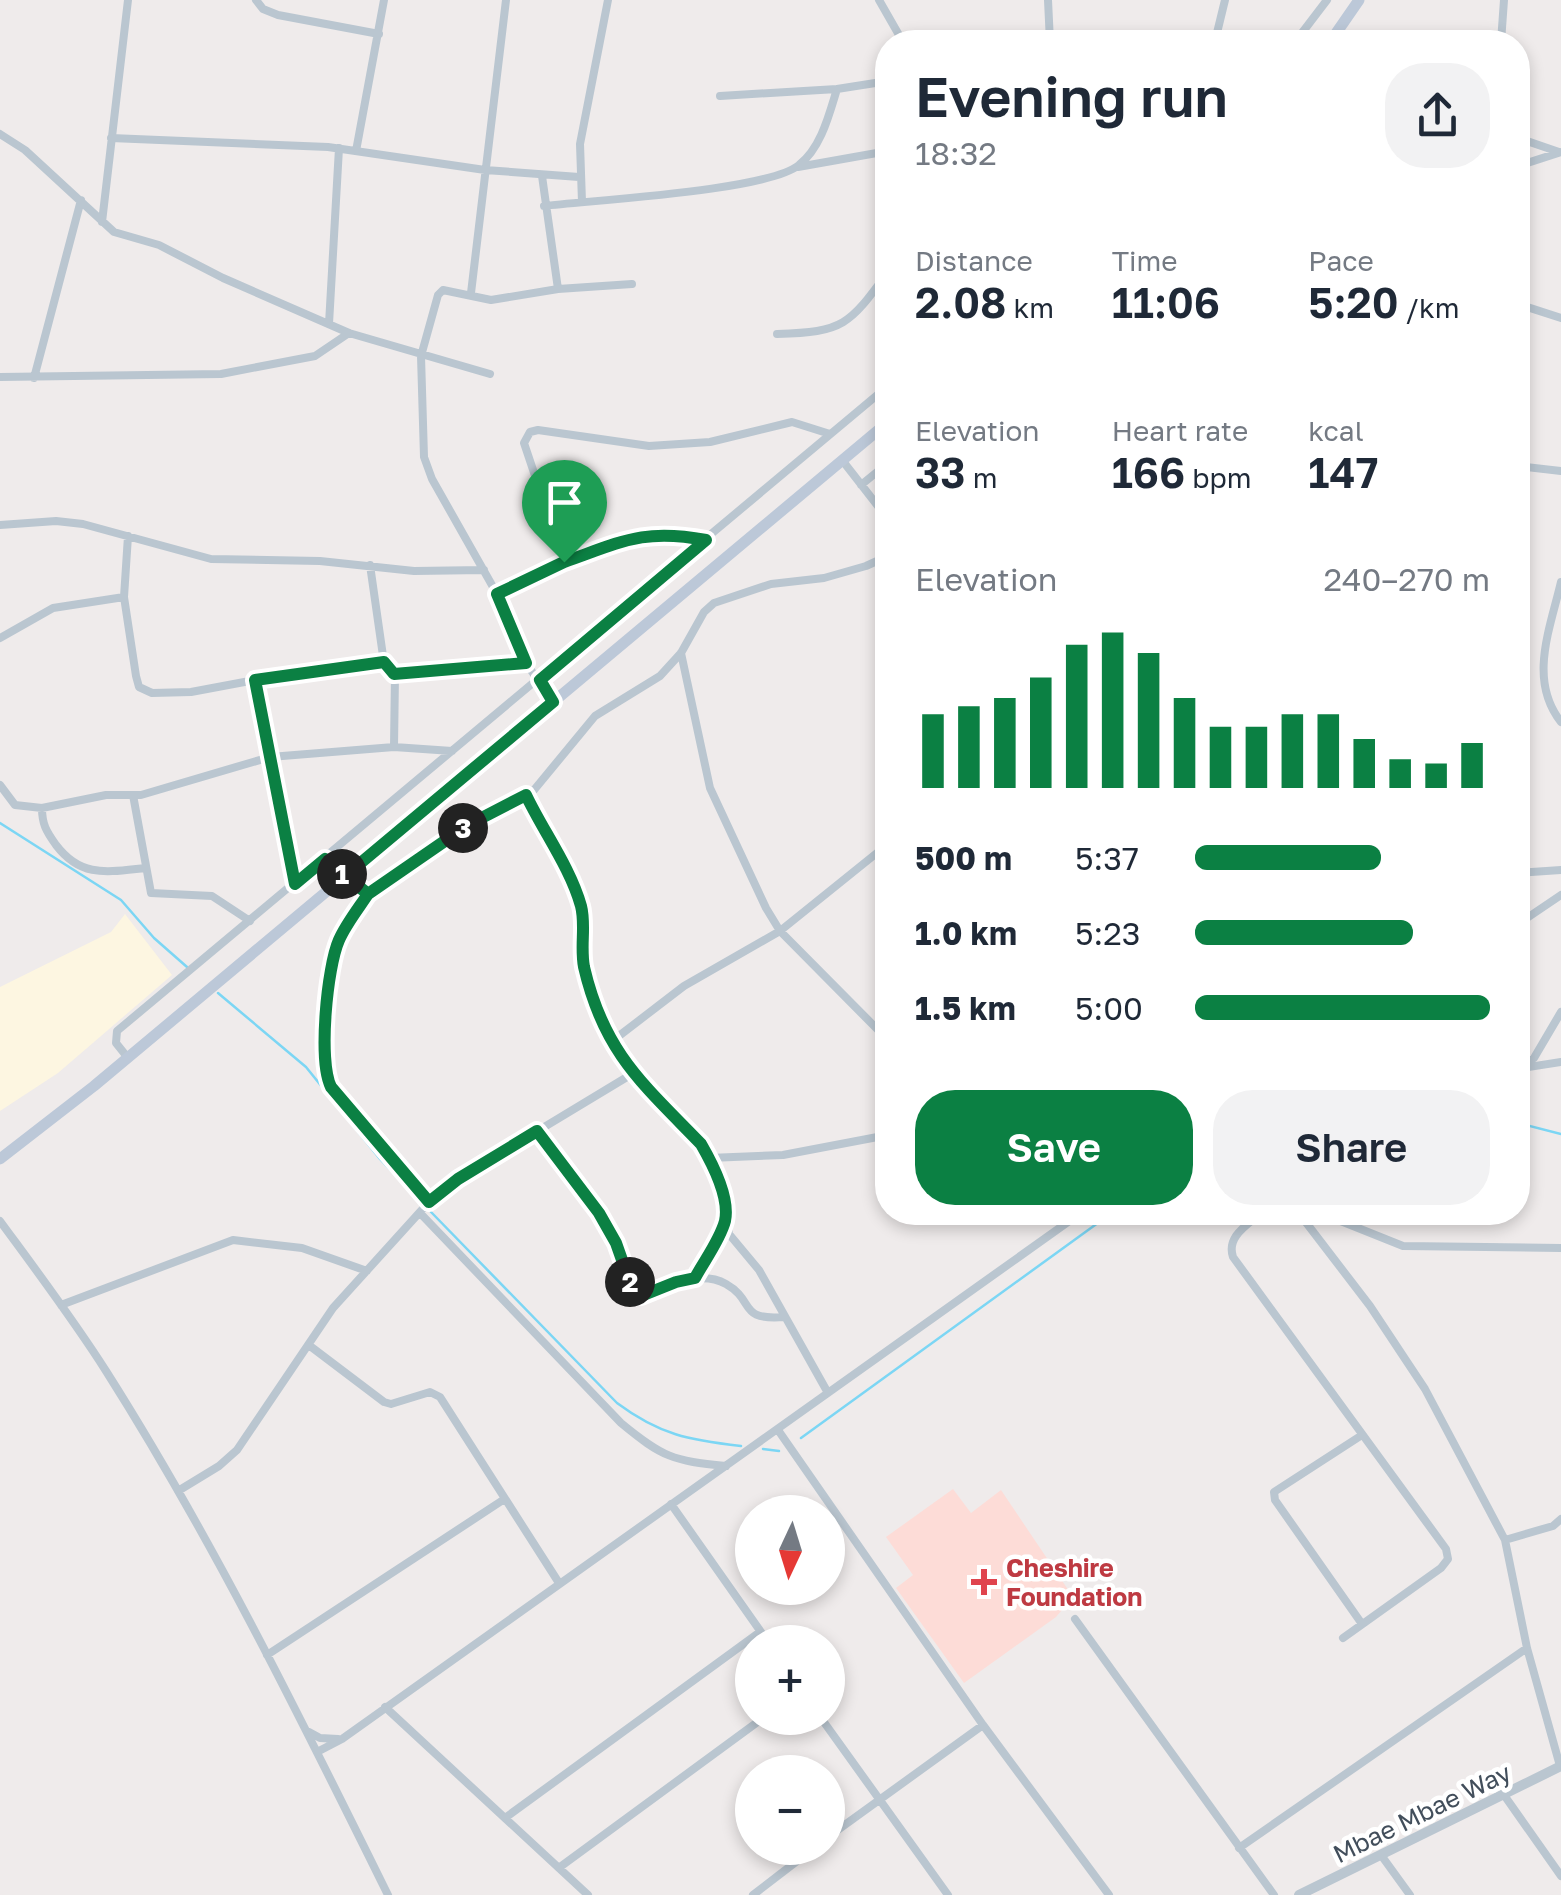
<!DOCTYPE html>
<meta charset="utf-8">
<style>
body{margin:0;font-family:"Golos Text",sans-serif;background:#f2f2f3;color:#1f2937;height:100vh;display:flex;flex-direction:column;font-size:38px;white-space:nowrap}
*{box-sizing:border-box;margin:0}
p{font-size:32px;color:#747a83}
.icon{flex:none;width:55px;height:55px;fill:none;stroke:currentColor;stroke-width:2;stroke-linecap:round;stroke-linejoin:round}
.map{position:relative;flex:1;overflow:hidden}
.panel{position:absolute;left:875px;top:30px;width:655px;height:1195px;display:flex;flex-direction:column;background:#fff;border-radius:40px;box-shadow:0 5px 15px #0003}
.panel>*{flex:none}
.needle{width:65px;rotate:184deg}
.fabs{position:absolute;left:735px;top:1495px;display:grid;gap:20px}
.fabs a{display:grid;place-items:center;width:110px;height:110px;border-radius:50%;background:#fff;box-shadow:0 5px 15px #0003;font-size:50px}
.pin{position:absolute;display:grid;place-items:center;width:85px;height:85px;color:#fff;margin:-102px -42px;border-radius:50% 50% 50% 0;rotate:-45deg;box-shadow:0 0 10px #0007}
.pin .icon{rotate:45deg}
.km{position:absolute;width:50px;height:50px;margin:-25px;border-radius:50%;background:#222;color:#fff;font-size:28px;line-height:50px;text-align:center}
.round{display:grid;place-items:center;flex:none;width:105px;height:105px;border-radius:40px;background:#f2f2f3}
.overview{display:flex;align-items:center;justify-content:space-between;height:170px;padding:0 40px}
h1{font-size:55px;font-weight:600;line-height:75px}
.metrics{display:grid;grid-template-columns:repeat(3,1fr);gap:15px;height:170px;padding:10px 40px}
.metrics div{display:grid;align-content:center}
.metrics b{font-size:42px;font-weight:600}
.metrics small{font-size:28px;font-weight:400}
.metrics p{font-size:28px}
.chart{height:280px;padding:20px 40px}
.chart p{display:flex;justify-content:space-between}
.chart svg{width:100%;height:180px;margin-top:10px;stroke:#0b8043;stroke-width:6}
.primary-button{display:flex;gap:20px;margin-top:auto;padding:20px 40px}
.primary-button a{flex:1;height:115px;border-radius:40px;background:#0b8043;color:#fff;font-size:40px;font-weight:600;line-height:115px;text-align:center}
.primary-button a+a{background:#f2f2f3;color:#1f2937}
ul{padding:0 40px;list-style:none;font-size:32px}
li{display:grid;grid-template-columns:160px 120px 1fr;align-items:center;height:75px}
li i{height:25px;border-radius:12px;background:#0b8043}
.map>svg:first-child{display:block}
</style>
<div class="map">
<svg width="1561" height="1895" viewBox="0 0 1561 1895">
<rect width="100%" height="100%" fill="#efebeb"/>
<path fill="#fdf6e1" d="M 125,914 L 172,975 L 58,1073 L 0,1111 L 0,987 L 111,932 Z"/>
<path fill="#fddcd7" d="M 953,1489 L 971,1513 L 1001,1490 L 1073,1597 L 1056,1617 L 964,1683 L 896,1588 L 913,1575 L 886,1537 Z"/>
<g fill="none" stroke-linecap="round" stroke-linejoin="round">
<path stroke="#7cd6f4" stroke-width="2.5" d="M 0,823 L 121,900 L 154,938 L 187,967
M 218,993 L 306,1067 L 380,1159 L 420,1201
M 1518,1123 L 1561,1134
M 431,1212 L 617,1403 C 660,1435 689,1440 741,1446
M 801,1438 L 1113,1212
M 763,1449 L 779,1451"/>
<path stroke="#bac6d0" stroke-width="8" d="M 256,0 L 263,9 L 278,15 L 379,34
M 879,0 L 903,42
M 1048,0 L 1050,42
M 1209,42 L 1216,37 L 1225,0
M 1295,42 L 1327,0
M 1501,42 L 1504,0
M 720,96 L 837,89
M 0,134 L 25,150 L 114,232 L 159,245 L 223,278 L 349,333 L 490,374
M 111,138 L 328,147 L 485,170 L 579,177
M 1518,138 L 1559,152
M 356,151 L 384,0
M 1518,166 L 1561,152
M 798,167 L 888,151
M 542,176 L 558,289 L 632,284
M 582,202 L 580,144 L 608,0
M 544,206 C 593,200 767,191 799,165 C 821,148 829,115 837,89 L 888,81
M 102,222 L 128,0
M 471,293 L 506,0
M 1518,304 L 1561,318
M 329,324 L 339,148
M 777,334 C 844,332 849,325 888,272
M 0,377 L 221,374 L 315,356 L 349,333
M 34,378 L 81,200
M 842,460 L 888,519
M 1518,461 L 1522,397 L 1521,305
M 1518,466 L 1561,471
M 861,485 L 888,463
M 0,525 L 56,521 L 83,524 L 211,559 L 320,561 L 414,571 L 484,570
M 128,536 L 124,597 L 136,676 L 139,687 L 152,693 L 191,692 L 255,680 L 384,663 L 370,565
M 564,562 L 524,443 L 530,432 L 538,430 L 649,446 L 710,442 L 792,422 L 830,434
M 1561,582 C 1550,629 1528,680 1561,722
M 497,594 C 545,571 612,533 666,533 C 679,533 693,537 705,539
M 0,638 L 53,608 L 124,597
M 681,653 L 710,788 L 766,908 L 780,931 L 888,1040
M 384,663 L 395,674 L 526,663
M 255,680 L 295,885
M 553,702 L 526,663 L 497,594 L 432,479 L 424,457 L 421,356 L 438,295 L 443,290 L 491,300 L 558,289
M 394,747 L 395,674
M 0,785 L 15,805 L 42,808 L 106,795 L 141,795 L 270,757 L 394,747 L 452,751
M 133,795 L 151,893 L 212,896 L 250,921
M 525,795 L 578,899 C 584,915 579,930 581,947 C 585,993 607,1035 632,1074
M 42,808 C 42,824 46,831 56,845 C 81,878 107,872 145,868
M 325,859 L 368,893
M 1518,873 L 1561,870
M 1518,924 L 1561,895
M 611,1042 L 684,986 L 780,931 L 888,844
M 128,1058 L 116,1043 L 117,1031 L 888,386
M 1519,1068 L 1534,1058 L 1561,1012
M 1522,1068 L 1561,1062
M 537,1131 L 599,1213 L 617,1243 L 634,1294 L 641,1297 C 667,1286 699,1269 726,1284 C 756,1301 737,1321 785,1317
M 709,1158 L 724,1202 L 729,1234 L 759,1270 L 828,1393
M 429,1202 L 331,1087 L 322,1044 L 337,945 L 368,893 L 468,825 L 534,790 L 595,716 L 660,676 L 681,653 L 704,612 L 714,603 L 771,584 L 824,578 L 866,566 L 888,556
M 1262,1212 C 1248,1225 1226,1236 1233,1257 L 1446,1549 L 1448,1559 L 1441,1568 L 1343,1638
M 1298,1212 L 1370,1306 L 1425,1389 L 1505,1540 L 1527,1648 L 1560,1766
M 420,1213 L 621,1423 C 662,1457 673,1461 726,1466
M 1299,1214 L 1328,1216 L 1403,1246 L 1561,1248
M 0,1221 C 36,1270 73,1319 106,1371 C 212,1538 300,1717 388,1895
M 695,1278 L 725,1221
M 61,1305 L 233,1240 L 302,1248 L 367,1271
M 310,1346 L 384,1402 L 391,1404 L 430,1392 L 440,1397 L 559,1583
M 778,1430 L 983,1725 L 1109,1895
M 178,1491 L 219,1466 L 237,1450 L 333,1308 L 429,1202 L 458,1179 L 632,1074 L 701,1145 L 709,1158 L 783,1155 L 888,1135
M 671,1504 L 768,1642
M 1505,1540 L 1553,1526 L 1561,1519
M 1075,1619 L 1274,1895
M 1362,1624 L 1275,1500 L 1274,1492 L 1362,1435
M 267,1655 L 503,1500
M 385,1707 L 588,1895
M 821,1718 L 948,1895
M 309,1732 L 320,1738 L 338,1739
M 317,1752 L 342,1739 L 1082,1212
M 1504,1795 L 1561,1876
M 505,1818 L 760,1632
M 828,1837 L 983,1725
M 1239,1848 L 1527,1648
M 1381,1855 L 1410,1895
M 560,1867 L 763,1718
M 753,1895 L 814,1848"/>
<path stroke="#bac6d0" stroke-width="10" d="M 1299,1895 L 1561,1766"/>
<path stroke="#bcc8d8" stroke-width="11" d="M 1330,42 L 1359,0
M 0,1159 L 94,1086 L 888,422"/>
</g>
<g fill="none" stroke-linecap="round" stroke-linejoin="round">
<defs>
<path id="route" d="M 564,562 L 497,594 L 526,663 L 394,674 L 384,662 L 255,680 L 295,884 L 325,859 L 368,894 C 358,909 346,924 339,940 C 327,967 318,1061 331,1087 L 429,1202 L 458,1179 L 537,1131 L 599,1213 L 616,1243 L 634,1294 L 641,1296 L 676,1282 L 695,1278 C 704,1261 720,1240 725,1221 C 730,1198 712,1163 701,1144 C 643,1084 604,1053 584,967 C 580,946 586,925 581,906 C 570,867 543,831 526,795 L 468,825 L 368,894 L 345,876 L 553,702 L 540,680 L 706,540 C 643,528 621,542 564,562"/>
</defs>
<use href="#route" stroke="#fff" stroke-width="20"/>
<use href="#route" stroke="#0b8043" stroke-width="12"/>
</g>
<path fill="#e0444e" stroke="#fff" stroke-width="4" d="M979 1567h10v10h10v10h-10v10h-10v-10h-10v-10h10z"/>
<g text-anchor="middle" stroke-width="9" stroke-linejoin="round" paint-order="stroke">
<g font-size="25" font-weight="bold" fill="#be3a42" stroke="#fff" text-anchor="start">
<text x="1006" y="1577">Cheshire<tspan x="1006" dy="29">Foundation</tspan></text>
</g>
<g font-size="25" fill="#424e5b" stroke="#fff">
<text transform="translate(1422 1813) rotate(-26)" y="9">Mbae Mbae Way</text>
</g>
</g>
</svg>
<div class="fabs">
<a><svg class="needle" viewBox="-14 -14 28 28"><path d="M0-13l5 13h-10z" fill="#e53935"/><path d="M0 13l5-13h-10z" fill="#747a83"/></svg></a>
<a>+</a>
<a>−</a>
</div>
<div class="pin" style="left:564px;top:562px;background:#1e9e55"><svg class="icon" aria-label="arrive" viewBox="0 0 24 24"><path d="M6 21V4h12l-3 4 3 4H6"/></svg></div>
<b class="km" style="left:342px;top:874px">1</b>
<b class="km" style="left:630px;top:1282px">2</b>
<b class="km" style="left:463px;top:828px">3</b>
<section class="panel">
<div class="overview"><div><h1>Evening run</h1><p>18:32</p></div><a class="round"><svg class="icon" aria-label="share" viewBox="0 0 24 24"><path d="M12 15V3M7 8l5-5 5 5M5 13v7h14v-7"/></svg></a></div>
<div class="metrics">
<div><p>Distance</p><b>2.08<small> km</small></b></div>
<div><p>Time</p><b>11:06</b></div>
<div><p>Pace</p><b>5:20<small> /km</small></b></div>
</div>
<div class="metrics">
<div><p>Elevation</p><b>33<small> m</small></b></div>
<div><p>Heart rate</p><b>166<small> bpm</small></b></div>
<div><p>kcal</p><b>147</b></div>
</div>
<div class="chart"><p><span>Elevation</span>240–270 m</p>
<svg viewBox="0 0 160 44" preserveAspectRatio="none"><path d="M5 44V26M15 44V24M25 44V22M35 44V17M45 44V9M55 44V6M65 44V11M75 44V22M85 44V29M95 44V29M105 44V26M115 44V26M125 44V32M135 44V37M145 44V38M155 44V33"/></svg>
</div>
<ul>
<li><b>500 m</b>5:37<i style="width:63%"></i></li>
<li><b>1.0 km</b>5:23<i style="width:74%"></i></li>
<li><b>1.5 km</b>5:00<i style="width:100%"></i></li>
</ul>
<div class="primary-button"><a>Save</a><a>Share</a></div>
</section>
</div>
